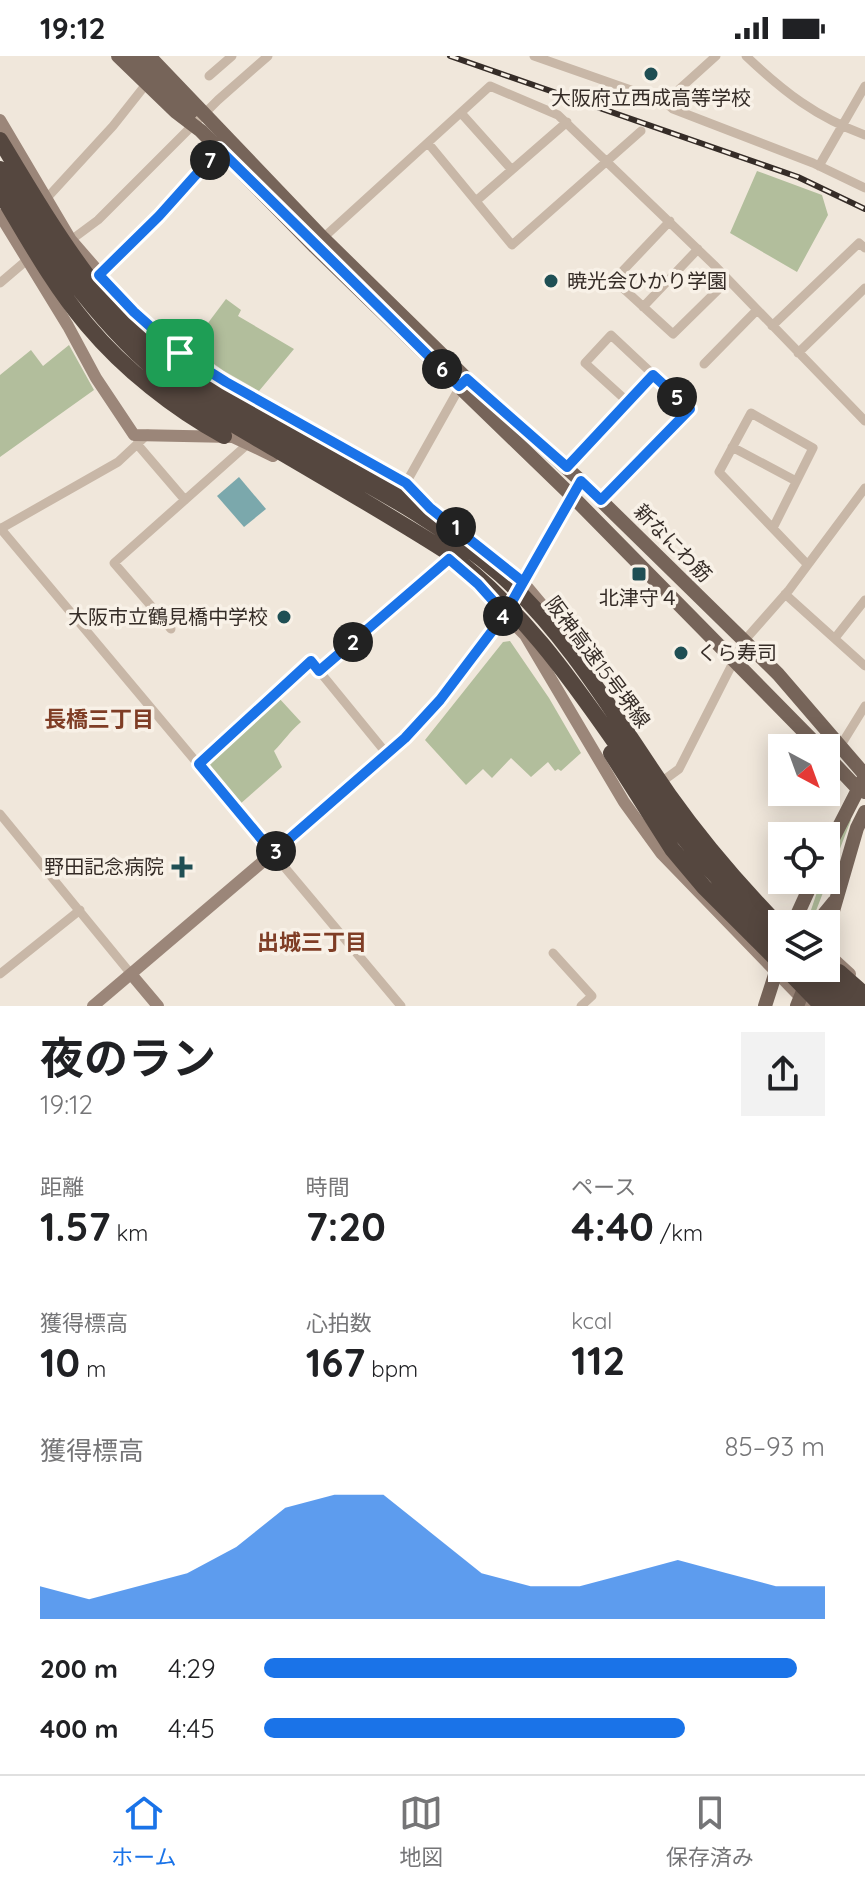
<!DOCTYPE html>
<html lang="ja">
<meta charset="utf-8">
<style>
body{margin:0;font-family:Quicksand,"Noto Sans JP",sans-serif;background:#f2f2f2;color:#202124;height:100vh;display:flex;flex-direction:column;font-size:30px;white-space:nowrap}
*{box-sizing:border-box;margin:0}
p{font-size:26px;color:#757577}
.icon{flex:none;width:44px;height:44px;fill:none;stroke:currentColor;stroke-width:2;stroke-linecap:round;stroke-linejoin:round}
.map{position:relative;height:950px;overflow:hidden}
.sheet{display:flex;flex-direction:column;background:#fff;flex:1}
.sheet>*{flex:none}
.needle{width:52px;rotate:139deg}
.controls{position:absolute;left:768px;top:678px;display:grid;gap:16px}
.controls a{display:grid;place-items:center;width:72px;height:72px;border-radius:0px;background:#fff;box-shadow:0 4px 20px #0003;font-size:40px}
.pin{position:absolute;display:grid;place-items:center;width:68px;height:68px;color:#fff;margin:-34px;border-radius:16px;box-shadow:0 4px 12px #0006}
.km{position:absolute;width:40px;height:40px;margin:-20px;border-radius:50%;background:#222;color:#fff;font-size:22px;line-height:40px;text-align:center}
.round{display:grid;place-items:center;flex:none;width:84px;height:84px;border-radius:0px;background:#f2f2f2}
.head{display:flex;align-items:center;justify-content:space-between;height:136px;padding:0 40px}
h1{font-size:44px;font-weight:700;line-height:60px}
.figures{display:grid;grid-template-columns:repeat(3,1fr);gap:12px;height:136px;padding:8px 40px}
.figures div{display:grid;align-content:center}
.figures b{font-size:40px;font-weight:700}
.figures small{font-size:22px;font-weight:400}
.figures p{font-size:22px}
.chart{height:224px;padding:16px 40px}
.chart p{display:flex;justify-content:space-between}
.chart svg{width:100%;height:144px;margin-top:8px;fill:#1a73e8;opacity:.7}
ul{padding:0 40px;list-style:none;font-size:26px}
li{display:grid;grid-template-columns:128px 96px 1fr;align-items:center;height:60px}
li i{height:20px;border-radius:10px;background:#1a73e8}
.status{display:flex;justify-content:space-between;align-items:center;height:56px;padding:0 40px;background:#fff;direction:ltr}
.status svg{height:22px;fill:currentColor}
.menu{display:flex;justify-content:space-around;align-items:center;height:112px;border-top:2px solid #e0e0e0;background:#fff;font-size:22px;color:#757577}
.menu a{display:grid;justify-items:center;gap:4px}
.menu .active{color:#1a73e8}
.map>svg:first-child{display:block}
</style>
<div class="status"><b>19:12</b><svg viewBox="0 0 49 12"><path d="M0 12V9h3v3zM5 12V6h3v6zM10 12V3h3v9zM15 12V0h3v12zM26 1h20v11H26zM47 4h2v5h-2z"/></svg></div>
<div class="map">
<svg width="865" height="950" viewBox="0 0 865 950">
<rect width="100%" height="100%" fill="#f0e7db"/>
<path fill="#b2be9c" d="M 757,115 L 822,139 L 828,159 L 797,216 L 730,177 Z
M 226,243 L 241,254 L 238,260 L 294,293 L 259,335 L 224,315 L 190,291 Z
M 69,289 L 94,334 L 0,401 L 0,319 L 31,294 L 43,310 Z
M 510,585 L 549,642 L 581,697 L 561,715 L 558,713 L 555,715 L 548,706 L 531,721 L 511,702 L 492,722 L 483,713 L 466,729 L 425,684 L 503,586 Z
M 278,641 L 301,666 C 290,675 284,685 274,695 L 282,711 L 239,749 L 206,710 L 206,705 Z
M 848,762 L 851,764 L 814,860 L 810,857 L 821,824 L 826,824 L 826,814 Z"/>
<path fill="#7ba8ac" d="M 239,421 L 266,453 L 244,471 L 217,440 Z"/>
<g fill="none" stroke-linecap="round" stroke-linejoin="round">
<path stroke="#c8b7a7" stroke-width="9" d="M 534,0 L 665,46 L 673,53 L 813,107 L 865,132
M 746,0 C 784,36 816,61 865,79
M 209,20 L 232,0
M 665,46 L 716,0
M 461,57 L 512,114
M 428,87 L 512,189 L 641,75
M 819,110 L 865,30
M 46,143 L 113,70 L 147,27
M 476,145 L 567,66
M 670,165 L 614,224 L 673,278 L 728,224
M 323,182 L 490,30 L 558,59 L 714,209 L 865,365
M 71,184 L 98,164 L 218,44 L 268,0
M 99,219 L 159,160 L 219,93
M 0,227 L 27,204
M 643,251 L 698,193
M 772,270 L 859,187 L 865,192
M 798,297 L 865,232
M 704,308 L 757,254
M 137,388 L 185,444
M 732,391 L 796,425
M 567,411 L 653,319
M 406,427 L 461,329
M 601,444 L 690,353 L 611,279 L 585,307 L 628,346
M 0,472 L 401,950
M 773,472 L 813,392 L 751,357 L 719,416 L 807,508
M 0,473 L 118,406 L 148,378
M 785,538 L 865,610
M 171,573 L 114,507 L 249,387
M 835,582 L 865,544
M 319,615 L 449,503
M 841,689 L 865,650
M 199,708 L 311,605 L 387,698
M 664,724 L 679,713 L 744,585 L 789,534 L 865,432
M 0,758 L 131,918
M 553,897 L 592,940 L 581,950
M 0,918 L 80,854"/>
<path stroke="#9b8679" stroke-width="12" d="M 0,64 L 71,184 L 118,238
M 0,159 L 68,270 L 96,322 L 134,379 L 233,381 L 273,400
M 350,395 L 406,427 L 430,452 L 523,526 L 559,569
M 518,572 L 525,579 L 624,746 L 661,797 L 809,950
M 826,896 L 850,918
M 131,918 L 158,950
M 93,950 L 273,797 L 422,665 L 505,558 L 581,425"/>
<path stroke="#766459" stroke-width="14" d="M 118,0 L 176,56 L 201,75 L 315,191 L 571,439 L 820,692
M 134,0 L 191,56
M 149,0 L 323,182 L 467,323 L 581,425 L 778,618 L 865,719
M 826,699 L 858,733 L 865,736
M 826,796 L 865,720
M 793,868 L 813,824
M 816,868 L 834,846
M 826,879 L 857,772 L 865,756
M 765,950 L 782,897
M 797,950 L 808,923"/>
<path stroke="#55473f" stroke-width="16" d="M 0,84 C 54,174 107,265 194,327 C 293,396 410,439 501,519 C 570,581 617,664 669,739 C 703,787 741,831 782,873
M 0,113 C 45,189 92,261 160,318 C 196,348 237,371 277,394 C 333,427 389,459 444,494 C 541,566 592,657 662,753 C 698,803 739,847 782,890
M 0,136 C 27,181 53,229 87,269 C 124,313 174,353 224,380
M 111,236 L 153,276 L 208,319 L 430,452
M 611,697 L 672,793 L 704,831 L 782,909
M 785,912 L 822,950
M 804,912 L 841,950
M 821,912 L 859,950
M 839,916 L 865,939"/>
<defs>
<path id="rail" d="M 450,0 L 798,121 L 865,153"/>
</defs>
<use href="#rail" stroke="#352c27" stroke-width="6"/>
<use href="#rail" stroke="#f8f1e7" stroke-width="3" stroke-dasharray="9" stroke-linecap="butt"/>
</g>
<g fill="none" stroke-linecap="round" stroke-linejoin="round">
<defs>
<path id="route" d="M 180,297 L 226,326 L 406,427 L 430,452 L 523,526 L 505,558 L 478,528 L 449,503 L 319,615 L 311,605 L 199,708 L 273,797 L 405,682 L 440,644 L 505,558 L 581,425 L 601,444 L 690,353 L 653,319 L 567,411 L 467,323 L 459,330 L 219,93 L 159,160 L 99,219 L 134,256 L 180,297"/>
</defs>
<use href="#route" stroke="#fff" stroke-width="16"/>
<use href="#route" stroke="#1a73e8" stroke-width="10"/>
</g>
<g fill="#1f4f54" stroke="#f8f1e7" stroke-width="3">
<circle cx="651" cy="18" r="8"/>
<circle cx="551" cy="225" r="8"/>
<rect x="631" y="510" width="16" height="16" rx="4"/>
<circle cx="284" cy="561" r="8"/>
<circle cx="681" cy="597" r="8"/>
<path d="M178 799h8v8h8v8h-8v8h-8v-8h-8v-8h8z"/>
</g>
<g text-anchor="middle" stroke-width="7" stroke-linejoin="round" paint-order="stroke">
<g font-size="20" fill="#352c27" stroke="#f8f1e7">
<text x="651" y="49">大阪府立西成高等学校</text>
<text x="567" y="232" text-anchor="start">暁光会ひかり学園</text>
<text x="639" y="549">北津守４</text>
<text x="268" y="568" text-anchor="end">大阪市立鶴見橋中学校</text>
<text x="697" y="604" text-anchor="start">くら寿司</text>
<text x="164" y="818" text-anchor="end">野田記念病院</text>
</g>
<g font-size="20" fill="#352c27" stroke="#f8f1e7">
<text transform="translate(673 487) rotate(45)" y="7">新なにわ筋</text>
<text transform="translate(598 606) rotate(53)" y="7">阪神高速15号堺線</text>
</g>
<g font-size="22" font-weight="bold" fill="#7f3d25" stroke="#f8f1e7">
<text x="99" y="671">長橋三丁目</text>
<text x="312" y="894">出城三丁目</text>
</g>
</g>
</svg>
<div class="controls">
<a><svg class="needle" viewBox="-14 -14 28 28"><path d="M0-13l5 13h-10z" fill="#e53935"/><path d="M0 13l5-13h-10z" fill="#757577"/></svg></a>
<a><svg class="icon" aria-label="locate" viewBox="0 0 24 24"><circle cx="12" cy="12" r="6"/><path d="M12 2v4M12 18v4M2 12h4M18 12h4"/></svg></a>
<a><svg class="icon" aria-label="layers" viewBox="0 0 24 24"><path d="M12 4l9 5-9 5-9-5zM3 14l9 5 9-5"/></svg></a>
</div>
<div class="pin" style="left:180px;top:297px;background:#1e9e55"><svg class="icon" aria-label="arrive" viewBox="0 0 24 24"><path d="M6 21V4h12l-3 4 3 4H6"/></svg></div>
<b class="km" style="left:456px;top:471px">1</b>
<b class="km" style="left:353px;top:586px">2</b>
<b class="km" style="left:276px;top:795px">3</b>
<b class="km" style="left:503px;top:560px">4</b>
<b class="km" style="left:677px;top:341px">5</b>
<b class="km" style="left:442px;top:313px">6</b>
<b class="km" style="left:210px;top:104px">7</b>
</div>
<section class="sheet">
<div class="head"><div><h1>夜のラン</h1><p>19:12</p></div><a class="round"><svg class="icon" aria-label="share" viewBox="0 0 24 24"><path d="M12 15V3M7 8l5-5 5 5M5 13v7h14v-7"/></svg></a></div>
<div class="figures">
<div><p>距離</p><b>1.57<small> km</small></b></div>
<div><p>時間</p><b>7:20</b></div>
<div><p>ペース</p><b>4:40<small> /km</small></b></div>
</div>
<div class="figures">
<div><p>獲得標高</p><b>10<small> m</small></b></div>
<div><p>心拍数</p><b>167<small> bpm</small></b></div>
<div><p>kcal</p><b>112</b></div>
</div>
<div class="chart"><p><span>獲得標高</span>85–93 m</p>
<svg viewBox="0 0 160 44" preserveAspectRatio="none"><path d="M0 44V34L10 38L20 34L30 30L40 22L50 10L60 6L70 6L80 18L90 30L100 34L110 34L120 30L130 26L140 30L150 34L160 34V44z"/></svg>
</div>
<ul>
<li><b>200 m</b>4:29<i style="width:95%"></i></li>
<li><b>400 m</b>4:45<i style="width:75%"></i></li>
</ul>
</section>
<nav class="menu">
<a class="active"><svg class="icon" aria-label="home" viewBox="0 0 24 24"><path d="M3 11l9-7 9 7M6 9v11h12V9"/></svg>ホーム</a>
<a><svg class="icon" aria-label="map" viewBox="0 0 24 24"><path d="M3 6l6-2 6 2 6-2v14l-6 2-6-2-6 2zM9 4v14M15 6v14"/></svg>地図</a>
<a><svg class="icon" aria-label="saved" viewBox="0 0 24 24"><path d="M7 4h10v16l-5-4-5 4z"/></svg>保存済み</a>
</nav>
